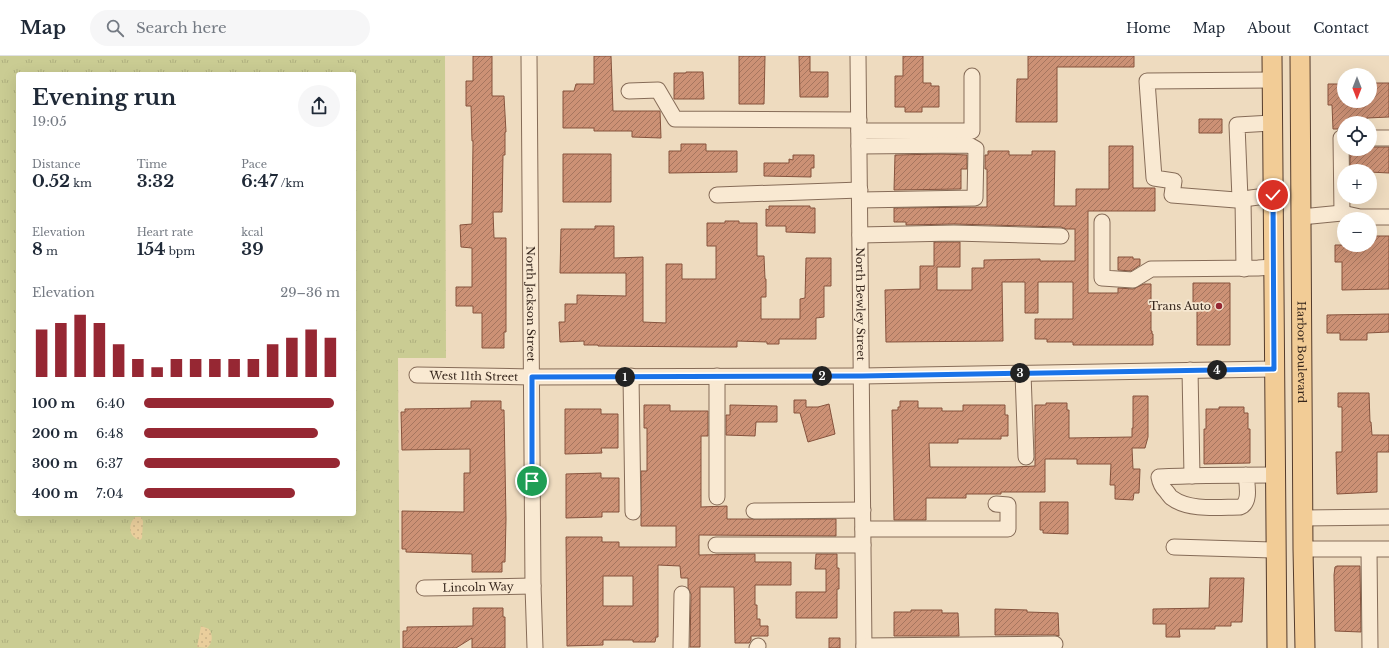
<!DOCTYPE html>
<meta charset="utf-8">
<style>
body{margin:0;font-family:"Libre Baskerville",serif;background:#f6f6f7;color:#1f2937;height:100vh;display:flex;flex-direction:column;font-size:15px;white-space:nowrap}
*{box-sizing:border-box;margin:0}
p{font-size:13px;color:#747a83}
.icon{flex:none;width:22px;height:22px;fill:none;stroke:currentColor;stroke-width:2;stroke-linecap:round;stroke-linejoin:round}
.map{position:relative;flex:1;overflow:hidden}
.side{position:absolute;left:16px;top:16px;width:340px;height:444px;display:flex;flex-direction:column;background:#fff;border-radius:4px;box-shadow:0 4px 16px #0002}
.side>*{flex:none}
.needle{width:26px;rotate:180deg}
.controls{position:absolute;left:1337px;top:12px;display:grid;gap:8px}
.controls a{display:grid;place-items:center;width:40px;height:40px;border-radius:50%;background:#fff;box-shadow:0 4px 16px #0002;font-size:20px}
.pin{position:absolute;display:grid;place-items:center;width:34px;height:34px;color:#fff;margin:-17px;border:2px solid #fff;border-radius:50%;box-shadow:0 1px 4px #0007}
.km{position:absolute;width:20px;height:20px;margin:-10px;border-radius:50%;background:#222;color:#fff;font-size:11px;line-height:20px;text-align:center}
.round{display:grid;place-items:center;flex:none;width:42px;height:42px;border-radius:21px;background:#f6f6f7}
.summary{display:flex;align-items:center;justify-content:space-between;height:68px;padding:0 16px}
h1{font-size:22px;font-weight:800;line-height:30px}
.figures{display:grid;grid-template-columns:repeat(3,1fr);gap:6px;height:68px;padding:4px 16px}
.figures div{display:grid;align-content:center}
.figures b{font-size:17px;font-weight:800}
.figures small{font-size:11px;font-weight:400}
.figures p{font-size:11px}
.chart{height:112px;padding:8px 16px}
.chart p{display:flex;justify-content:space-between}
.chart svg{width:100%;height:72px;margin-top:4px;stroke:#962733;stroke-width:6}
ul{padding:0 16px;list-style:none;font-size:13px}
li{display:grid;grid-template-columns:64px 48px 1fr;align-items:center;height:30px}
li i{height:10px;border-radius:5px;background:#962733}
header{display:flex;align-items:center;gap:24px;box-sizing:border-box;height:56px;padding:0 20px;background:#fff;border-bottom:1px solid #e0e1e3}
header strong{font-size:19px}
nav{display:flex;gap:22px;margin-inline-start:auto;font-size:14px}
.search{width:280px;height:36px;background:#f6f6f7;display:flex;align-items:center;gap:10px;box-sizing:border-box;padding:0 14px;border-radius:22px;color:#747a83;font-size:15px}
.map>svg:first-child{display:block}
</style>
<header>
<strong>Map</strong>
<div class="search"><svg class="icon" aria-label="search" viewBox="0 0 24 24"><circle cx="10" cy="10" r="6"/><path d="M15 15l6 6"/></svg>Search here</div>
<nav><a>Home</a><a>Map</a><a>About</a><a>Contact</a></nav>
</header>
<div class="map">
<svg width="1389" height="592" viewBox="0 0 1389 592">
<defs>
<pattern id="grass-tufts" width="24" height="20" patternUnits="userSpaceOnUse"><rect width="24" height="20" fill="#cacc93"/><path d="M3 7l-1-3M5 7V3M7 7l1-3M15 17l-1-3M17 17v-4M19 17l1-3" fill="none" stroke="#aeaf7e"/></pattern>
<pattern id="sand-dots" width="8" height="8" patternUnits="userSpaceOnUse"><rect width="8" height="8" fill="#eace9c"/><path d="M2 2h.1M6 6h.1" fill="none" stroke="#c9b186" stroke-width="1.8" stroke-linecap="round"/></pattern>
<pattern id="building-hatch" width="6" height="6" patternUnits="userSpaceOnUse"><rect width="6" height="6" fill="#cc9175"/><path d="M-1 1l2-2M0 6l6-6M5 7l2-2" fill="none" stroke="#a6765f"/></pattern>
</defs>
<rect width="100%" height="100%" fill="#eedbbf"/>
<path fill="url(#grass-tufts)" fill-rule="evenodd" d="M 0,0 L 445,0 L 446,302 L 398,302 L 400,592 L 0,592 ZM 18,18 L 354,18 L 354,458 L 18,458 Z"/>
<path fill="url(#sand-dots)" d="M 135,461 L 141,461 L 143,465 L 142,482 L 140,484 C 128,481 128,468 135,461 Z
M 201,570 L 209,573 C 213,579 213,587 207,592 L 197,591 Z"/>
<path fill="url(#building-hatch)" stroke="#86533d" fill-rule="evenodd" d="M 473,0 L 492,0 L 492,40 L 504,40 L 506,76 L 505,76 L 505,99 L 503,99 L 502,156 L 493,156 L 494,182 L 506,182 L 506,276 L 504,276 L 504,292 L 482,292 L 482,257 L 473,257 L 473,250 L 456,250 L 456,231 L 472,231 L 472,192 L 461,191 L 460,169 L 472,168 L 473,85 L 472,85 L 471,50 L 466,50 L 466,25 L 473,25 Z
M 594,0 L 611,0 L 613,55 L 660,55 L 661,82 L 632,81 L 632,75 L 594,75 L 594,72 L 563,72 L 563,35 L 574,35 L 576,28 L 594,28 Z
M 739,0 L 765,0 L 764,48 L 739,48 Z
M 799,0 L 810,0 L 810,16 L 828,16 L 828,41 L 800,41 Z
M 903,0 L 923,0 L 923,27 L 931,27 L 931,30 L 939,30 L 939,51 L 922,51 L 922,56 L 905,56 L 905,51 L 895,51 L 895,20 L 903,20 Z
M 1028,0 L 1134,0 L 1134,11 L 1057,11 L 1057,66 L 1016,66 L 1017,23 L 1028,23 Z
M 686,16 L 703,16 L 704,43 L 674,43 L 674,17 L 686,17 Z
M 1370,27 L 1389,27 L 1389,61 L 1367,62 L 1367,67 L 1344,67 L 1344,73 L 1333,73 L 1332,49 L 1328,49 L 1328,28 L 1344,28 L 1344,45 L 1370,45 Z
M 1199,63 L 1222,63 L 1222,77 L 1199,77 Z
M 681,88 L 706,88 L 706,95 L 737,95 L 737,116 L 669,117 L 669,95 L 681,95 Z
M 1109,90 L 1133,90 L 1133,132 L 1155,132 L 1155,155 L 1088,155 L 1088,237 L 1118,237 L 1118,232 L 1133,233 L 1144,228 L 1151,228 L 1151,275 L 1152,275 L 1152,278 L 1153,278 L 1153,289 L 1073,289 L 1073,286 L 1047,286 L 1047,283 L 1035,283 L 1035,263 L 1073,263 L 1073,226 L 1038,226 L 1038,257 L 1025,257 L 1025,226 L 1002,226 L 1003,285 L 886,286 L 885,234 L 920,233 L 920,210 L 934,210 L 934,186 L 960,186 L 960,211 L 937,211 L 937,234 L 972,234 L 972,212 L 984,212 L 984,204 L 1040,203 L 1040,205 L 1075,205 L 1075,173 L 1066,173 L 1061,171 L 954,168 L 906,169 L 906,166 L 894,166 L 894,152 L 987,151 L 987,113 L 985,113 L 985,99 L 988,99 L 988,95 L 1009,95 L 1009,99 L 1032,99 L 1032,95 L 1055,95 L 1054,150 L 1076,150 L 1076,133 L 1109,133 Z
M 1370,91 L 1389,91 L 1389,117 L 1350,115 L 1350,93 L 1370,93 Z
M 563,98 L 611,98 L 611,146 L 563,146 Z
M 941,98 L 967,99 L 967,113 L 961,113 L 961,133 L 894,134 L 895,99 Z
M 793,99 L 814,99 L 814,112 L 811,112 L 811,121 L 764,120 L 764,107 L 789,107 L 789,103 L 793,104 Z
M 769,150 L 810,150 L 810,152 L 815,152 L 815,177 L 786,176 L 786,170 L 766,170 L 766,153 L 769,154 Z
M 725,165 L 739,165 L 739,167 L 757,167 L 757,200 L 764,200 L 765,223 L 766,223 L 766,241 L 761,241 L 761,263 L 800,263 L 800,243 L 805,242 L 806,202 L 831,202 L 831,230 L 824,230 L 824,261 L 816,262 L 816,283 L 779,283 L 779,288 L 767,288 L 767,286 L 737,285 L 737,291 L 708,291 L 598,290 L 598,289 L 584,289 L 584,285 L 560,286 L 559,266 L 565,266 L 565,248 L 577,248 L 577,239 L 626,240 L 626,217 L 560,217 L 561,173 L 595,173 L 595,170 L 614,170 L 614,202 L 643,201 L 643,266 L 666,267 L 666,208 L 682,208 L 682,223 L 716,223 L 716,190 L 707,190 L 707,167 L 725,167 Z
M 1370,180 L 1389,180 L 1389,233 L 1342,234 L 1342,206 L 1335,206 L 1335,189 L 1370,189 Z
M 1118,201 L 1133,201 L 1133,203 L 1140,203 L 1140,209 L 1131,215 L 1118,214 Z
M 1193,227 L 1230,227 L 1230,289 L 1197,289 L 1197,251 L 1193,251 Z
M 1389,258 L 1389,276 L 1367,277 L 1367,284 L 1340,284 L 1340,277 L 1327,277 L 1327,259 Z
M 1338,337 L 1369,337 L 1370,366 L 1371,366 L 1372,379 L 1389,379 L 1389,396 L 1377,396 L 1377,436 L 1337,438 L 1336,396 L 1342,396 L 1342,351 L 1338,351 Z
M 1133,340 L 1148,340 L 1148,381 L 1145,392 L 1132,392 L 1133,413 L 1140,413 L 1139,437 L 1134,437 L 1133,444 L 1115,443 L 1115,429 L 1110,429 L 1111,408 L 1077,408 L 1077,403 L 1045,403 L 1045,436 L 1001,436 L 1001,438 L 966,438 L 966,442 L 926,442 L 926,464 L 894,464 L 892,354 L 898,354 L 898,351 L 900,351 L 900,345 L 918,345 L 918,352 L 942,352 L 942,355 L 963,355 L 963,349 L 1005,349 L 1005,359 L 1008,359 L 1008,380 L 1001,380 L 1001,383 L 958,383 L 958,387 L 929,387 L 930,411 L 1015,411 L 1035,410 L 1035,349 L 1046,349 L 1046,347 L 1067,347 L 1067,354 L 1069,354 L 1069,382 L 1132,381 L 1132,372 L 1133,372 Z
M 794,344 L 806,344 L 806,351 L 818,351 L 829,348 L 835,378 L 808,386 L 800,357 L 794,357 Z
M 471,345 L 501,345 L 501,354 L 504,354 L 506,463 L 505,506 L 502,506 L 502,516 L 472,516 L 472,498 L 406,496 L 406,493 L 402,493 L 402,455 L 464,456 L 464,417 L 470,417 L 470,393 L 402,394 L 401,356 L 405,356 L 405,353 L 471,352 Z
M 644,349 L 670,349 L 670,355 L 708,355 L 708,380 L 701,380 L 701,451 L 727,450 L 727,463 L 836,463 L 836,480 L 699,479 L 699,499 L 755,498 L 755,506 L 791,506 L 791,529 L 755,529 L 755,549 L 757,549 L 757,563 L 760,563 L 760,570 L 768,570 L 768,580 L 751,580 L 751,584 L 749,587 L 735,587 L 734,531 L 700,531 L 700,591 L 690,591 L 691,538 L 688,532 L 688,522 L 681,522 L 680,510 L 658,509 L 658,581 L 656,581 L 655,586 L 633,586 L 633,584 L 603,584 L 603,589 L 567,590 L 566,481 L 602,481 L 602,486 L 619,486 L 619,491 L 676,491 L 676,470 L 641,470 L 641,415 L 647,415 L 647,372 L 644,372 ZM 603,520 L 633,520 L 633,550 L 603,550 Z
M 730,349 L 777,350 L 777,366 L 756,366 L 755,380 L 726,379 L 726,359 L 730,359 Z
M 1219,351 L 1244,351 L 1244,357 L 1248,357 L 1248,373 L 1250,373 L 1250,407 L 1204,408 L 1204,373 L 1206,373 L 1206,353 L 1219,353 Z
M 565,353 L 601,353 L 601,358 L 618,358 L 618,392 L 601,392 L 602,397 L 565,398 Z
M 601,417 L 601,422 L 619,422 L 619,456 L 602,456 L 602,461 L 566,462 L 566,418 Z
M 1040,446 L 1068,446 L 1068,478 L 1043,477 L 1043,474 L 1040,474 Z
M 816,498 L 837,498 L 837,512 L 839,512 L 839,533 L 837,533 L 837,562 L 796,562 L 796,536 L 826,536 L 826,513 L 815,513 Z
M 1337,510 L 1360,510 L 1361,576 L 1335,575 L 1334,519 L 1335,511 Z
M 1210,522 L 1244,522 L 1242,566 L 1231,566 L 1231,570 L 1215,570 L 1215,573 L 1179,573 L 1180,581 L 1166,581 L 1166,568 L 1153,568 L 1153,553 L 1209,552 Z
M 473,552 L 503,552 L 503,561 L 505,561 L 505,592 L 472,592 L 472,582 L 456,592 L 403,592 L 403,575 L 407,575 L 407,571 L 473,570 Z
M 995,553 L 1027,554 L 1027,556 L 1058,557 L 1059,580 L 1055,579 L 995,579 Z
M 911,554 L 942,554 L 942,557 L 958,557 L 959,580 L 894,580 L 894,556 L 911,556 Z
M 829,582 L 840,582 L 840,592 L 829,592 Z"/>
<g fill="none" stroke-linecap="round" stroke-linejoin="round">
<defs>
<g id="minor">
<path id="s1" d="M 529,0 L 533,530 L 535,592"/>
<path id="s2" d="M 858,0 L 864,592"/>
<path d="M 1272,24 L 1147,25 L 1154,122 L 1174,125 L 1172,139 L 1236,144 L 1273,139"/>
<path d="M 629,35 L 658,34 L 675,63 L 859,64"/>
<path d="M 859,75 L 972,75 L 972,20"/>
<path d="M 1370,82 L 1389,82"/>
<path d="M 859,90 L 969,89 L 976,93 L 975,142 L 860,144"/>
<path d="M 717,139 L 860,134"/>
<path d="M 1240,143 L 1237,69 L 1272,67"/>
<path d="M 1243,143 L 1244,213"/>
<path d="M 1342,157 L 1341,82 L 1344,82"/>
<path d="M 1301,161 L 1342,157 L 1360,161 L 1389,161"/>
<path d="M 1102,166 L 1102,222 L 1133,224 L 1151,213 L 1258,212 L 1273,211"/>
<path d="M 860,179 L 954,177 L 1061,180"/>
<path d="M 1190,314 L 1192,420"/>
<path d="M 1023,317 L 1026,401"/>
<path id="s3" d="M 417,319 L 532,321 L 862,320 L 1274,313"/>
<path d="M 631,320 L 633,456"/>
<path d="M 717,320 L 717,441"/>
<path d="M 1246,419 C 1247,429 1251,447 1240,451 C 1220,451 1189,455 1172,442 C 1170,441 1168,437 1166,435 C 1162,431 1160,427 1159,421 C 1198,419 1237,419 1275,419"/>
<path d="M 754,455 L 863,454"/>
<path d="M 1303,462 L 1389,461"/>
<path d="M 863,473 L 1008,473 L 1008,449 L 996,448"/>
<path d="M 716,489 L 863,489"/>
<path d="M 1174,491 L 1276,494"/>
<path d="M 1303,493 L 1389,493"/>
<path d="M 1369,494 L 1370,592"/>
<path id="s4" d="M 424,532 L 533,530"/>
<path d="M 864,590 L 1055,588"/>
<path d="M 681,592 L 682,538"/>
<path d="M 757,592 L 758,590"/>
</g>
<g id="major">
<path d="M 1272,0 L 1277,592"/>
<path id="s5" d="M 1300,0 L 1303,493 L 1305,592"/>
</g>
</defs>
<use href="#minor" stroke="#866c58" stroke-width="17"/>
<use href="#major" stroke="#543b2c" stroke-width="21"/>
<use href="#minor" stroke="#f9e9d2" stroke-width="15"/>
<use href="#major" stroke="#f2cc96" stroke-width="19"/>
</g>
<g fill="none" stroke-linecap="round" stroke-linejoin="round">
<defs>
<path id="route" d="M 532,425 L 532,321 L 862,320 L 1274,313 L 1273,139"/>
</defs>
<use href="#route" stroke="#fff" stroke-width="8"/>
<use href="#route" stroke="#1a73e8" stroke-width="5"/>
</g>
<circle fill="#962733" stroke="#f5e6cf" stroke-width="1.5" cx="1219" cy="250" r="4"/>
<g text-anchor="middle" stroke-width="3.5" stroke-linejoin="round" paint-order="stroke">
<g font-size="11" fill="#36261c" stroke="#f5e6cf">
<text dy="4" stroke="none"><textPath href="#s1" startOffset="248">North Jackson Street</textPath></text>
<text dy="4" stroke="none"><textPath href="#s2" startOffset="248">North Bewley Street</textPath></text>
<text dy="4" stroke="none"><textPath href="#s5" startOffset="296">Harbor Boulevard</textPath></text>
<text dy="4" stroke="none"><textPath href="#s3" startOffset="57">West 11th Street</textPath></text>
<text dy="4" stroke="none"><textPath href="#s4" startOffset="54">Lincoln Way</textPath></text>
</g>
<g font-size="11" fill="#36261c" stroke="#f5e6cf" text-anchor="end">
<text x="1211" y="254">Trans Auto</text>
</g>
</g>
</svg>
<div class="controls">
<a><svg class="needle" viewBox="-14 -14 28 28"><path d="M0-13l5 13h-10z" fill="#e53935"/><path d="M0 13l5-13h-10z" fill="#747a83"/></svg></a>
<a><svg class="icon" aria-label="locate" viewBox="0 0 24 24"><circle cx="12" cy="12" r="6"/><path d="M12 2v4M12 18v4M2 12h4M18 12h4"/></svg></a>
<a>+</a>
<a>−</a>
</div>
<div class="pin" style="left:532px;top:425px;background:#1e9e55"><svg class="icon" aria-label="arrive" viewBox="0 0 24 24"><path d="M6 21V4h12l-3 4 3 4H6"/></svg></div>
<div class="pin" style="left:1273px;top:139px;background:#d93025"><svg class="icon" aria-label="check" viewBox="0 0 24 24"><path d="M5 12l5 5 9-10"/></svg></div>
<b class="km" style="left:625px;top:321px">1</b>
<b class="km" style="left:822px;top:320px">2</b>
<b class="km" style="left:1020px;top:317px">3</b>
<b class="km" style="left:1217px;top:314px">4</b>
<section class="side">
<div class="summary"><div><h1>Evening run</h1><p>19:05</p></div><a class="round"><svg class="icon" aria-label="share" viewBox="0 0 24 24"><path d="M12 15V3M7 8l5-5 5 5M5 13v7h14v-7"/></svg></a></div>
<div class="figures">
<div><p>Distance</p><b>0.52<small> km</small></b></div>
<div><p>Time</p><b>3:32</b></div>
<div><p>Pace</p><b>6:47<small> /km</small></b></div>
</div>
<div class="figures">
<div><p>Elevation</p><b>8<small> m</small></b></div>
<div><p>Heart rate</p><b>154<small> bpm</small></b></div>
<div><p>kcal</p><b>39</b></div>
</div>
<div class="chart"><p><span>Elevation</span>29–36 m</p>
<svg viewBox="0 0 160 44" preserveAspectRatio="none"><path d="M5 44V15M15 44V11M25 44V6M35 44V11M45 44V24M55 44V33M65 44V38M75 44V33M85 44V33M95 44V33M105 44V33M115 44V33M125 44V24M135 44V20M145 44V15M155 44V20"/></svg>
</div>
<ul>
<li><b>100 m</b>6:40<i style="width:97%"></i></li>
<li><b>200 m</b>6:48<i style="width:89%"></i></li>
<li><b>300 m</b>6:37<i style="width:100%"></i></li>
<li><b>400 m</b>7:04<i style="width:77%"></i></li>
</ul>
</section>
</div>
